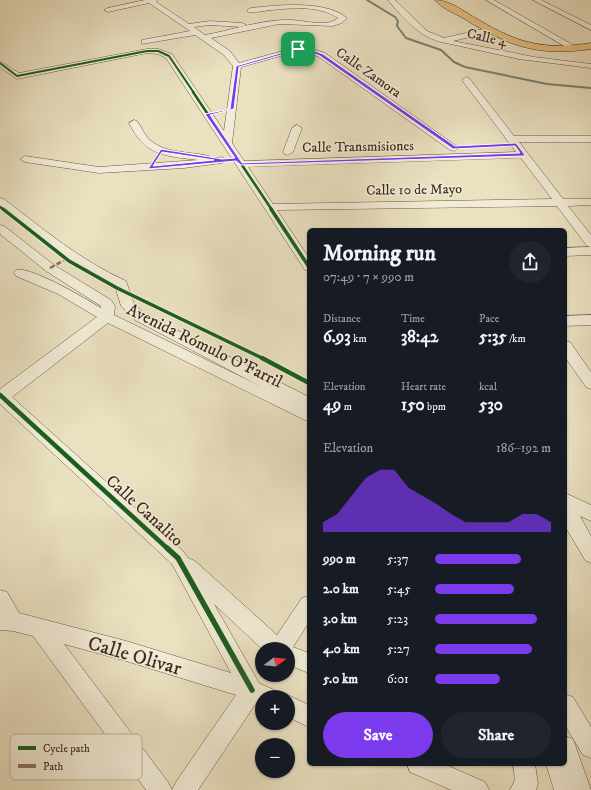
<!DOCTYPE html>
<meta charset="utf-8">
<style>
body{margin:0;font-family:"IM FELL DW Pica",serif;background:#20242c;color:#f1f3f6;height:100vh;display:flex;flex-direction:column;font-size:15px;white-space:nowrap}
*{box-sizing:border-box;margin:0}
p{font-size:13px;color:#9ea1a6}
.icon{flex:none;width:22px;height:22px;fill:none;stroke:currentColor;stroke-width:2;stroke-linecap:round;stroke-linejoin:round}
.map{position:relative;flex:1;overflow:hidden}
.drawer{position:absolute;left:307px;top:228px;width:260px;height:538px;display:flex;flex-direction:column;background:#171b24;border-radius:6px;box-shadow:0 1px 3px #0004}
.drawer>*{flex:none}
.needle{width:26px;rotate:74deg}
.buttons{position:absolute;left:255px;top:642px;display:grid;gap:8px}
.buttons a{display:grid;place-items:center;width:40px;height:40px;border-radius:50%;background:#171b24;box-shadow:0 1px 3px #0004;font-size:20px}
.pin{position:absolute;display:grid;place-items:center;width:34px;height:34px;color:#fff;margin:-17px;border-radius:8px;box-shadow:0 2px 6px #0006}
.round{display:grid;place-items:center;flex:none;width:42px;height:42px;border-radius:21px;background:#20242c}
.overview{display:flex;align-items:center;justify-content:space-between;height:68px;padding:0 16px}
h1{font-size:22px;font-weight:700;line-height:30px}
.figures{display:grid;grid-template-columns:repeat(3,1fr);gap:6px;height:68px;padding:4px 16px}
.figures div{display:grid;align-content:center}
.figures b{font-size:17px;font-weight:700}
.figures small{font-size:11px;font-weight:400}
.figures p{font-size:11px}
.chart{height:112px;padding:8px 16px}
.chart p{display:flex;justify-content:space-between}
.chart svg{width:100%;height:72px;margin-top:4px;fill:#7c3aed;opacity:.7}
.button{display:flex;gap:8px;margin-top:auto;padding:8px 16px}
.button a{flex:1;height:46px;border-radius:24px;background:#7c3aed;color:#fff;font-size:16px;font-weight:700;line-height:46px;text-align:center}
.button a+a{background:#20242c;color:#f1f3f6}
ul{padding:0 16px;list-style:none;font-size:13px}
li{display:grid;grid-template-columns:64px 48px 1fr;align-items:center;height:30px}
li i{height:10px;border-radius:5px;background:#7c3aed}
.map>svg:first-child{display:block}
</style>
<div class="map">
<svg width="591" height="790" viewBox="0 0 591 790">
<rect width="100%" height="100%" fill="#eae1c1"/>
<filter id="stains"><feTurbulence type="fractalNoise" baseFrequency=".005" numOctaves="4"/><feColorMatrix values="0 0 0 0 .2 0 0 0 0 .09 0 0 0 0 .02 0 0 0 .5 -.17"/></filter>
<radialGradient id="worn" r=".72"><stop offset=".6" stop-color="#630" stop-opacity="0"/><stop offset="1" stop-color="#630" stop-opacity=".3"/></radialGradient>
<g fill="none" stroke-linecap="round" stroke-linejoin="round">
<path stroke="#748274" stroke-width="2" d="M 367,0 L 395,17 L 398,21 L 397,26 L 406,38 L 441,50 L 454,62 L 465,67 L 547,84 L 591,88"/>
<defs>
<path id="minor" d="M 145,0 L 158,0 L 156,2 L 189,24 L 210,21 L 242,23 L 246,25 L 242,27 L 210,25 L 194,27 L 205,35 C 232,30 264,19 290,20 C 304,20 327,28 338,18 C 318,5 293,8 271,10 C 263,11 255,13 248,12 L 247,10 L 251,8 C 278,5 326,0 347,18 L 342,23 L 333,26 L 279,24 L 211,38 L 230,51 L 239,63 L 290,49 L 306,47 L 325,53 L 459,148 L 454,151 L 450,150 L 319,57 L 305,51 L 291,53 L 241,67 L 232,143 L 244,161 L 516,152 L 462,80 L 466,77 L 469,78 L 514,136 L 591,136 L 591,142 L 519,142 L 563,199 L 591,199 L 591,205 L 568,206 L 591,235 L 591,247 L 587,246 L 557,206 L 277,210 L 309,258 L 309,271 L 305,270 L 166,58 L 158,54 L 147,53 L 17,79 L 0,67 L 0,61 L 19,73 L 147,49 L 158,49 L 172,54 L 224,131 L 233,66 L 224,55 L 195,35 L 142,44 L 142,40 L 190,31 L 149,3 L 108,12 L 104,10 L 108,8 ZM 521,158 L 552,199 L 273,204 L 248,167 Z
M 388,0 L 395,0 L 427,31 L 444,38 L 488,28 L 491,28 L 491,32 L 453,41 L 534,57 L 591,64 L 591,68 L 519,59 L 437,41 C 417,34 401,16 388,0 Z
M 486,0 L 494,0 L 573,45 L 569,47 L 566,47 Z
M 533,0 L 541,0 L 591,25 L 591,30 Z
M 134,120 L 137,121 C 141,126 143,132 147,137 C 162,154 188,151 209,156 L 210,159 L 222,157 L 227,160 L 222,163 L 184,168 L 99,173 L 25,162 L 20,159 L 25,156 L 99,167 L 198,160 C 165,156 145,156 129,123 Z
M 297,125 L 302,128 L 293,152 L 288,155 L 284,154 L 283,152 L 292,128 Z
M 0,198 L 4,199 C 43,229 80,260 126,281 L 134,304 L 145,314 L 309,397 L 309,422 L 108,323 L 12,397 L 184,552 L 188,558 L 195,561 L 277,635 L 302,598 L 309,596 L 309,622 L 293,647 L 309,653 L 309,673 L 288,665 L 288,649 L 262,649 L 214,604 L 259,683 L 274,690 L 278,697 L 262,697 L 262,706 L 256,703 L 198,790 L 172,790 L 176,782 L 236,695 L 126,661 L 64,644 L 168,782 L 172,790 L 146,790 L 33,636 L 13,631 L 0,630 L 0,590 L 7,592 L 19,613 L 126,641 L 231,673 L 172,564 L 0,404 L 0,389 L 97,317 L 58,294 L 16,276 L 14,273 L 16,270 C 31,266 86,299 101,308 L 101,306 L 46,271 L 0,234 L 0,225 L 4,226 L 54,265 L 111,300 L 115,306 L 114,315 L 260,386 L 135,320 L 121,306 L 115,286 C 72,266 37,236 0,206 Z
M 591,247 L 591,255 L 565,256 L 565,248 Z
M 591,315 L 591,325 L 565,326 L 565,316 Z
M 565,341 L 570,342 L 591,372 L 591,389 L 586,387 L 565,357 Z
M 565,493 L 591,505 L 591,521 L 580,516 L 591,536 L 591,563 L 585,560 L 565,526 Z
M 565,694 L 573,697 L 591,727 L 591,758 L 583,755 L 565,725 Z
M 288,695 L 309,705 L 309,727 L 288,717 L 288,697 L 284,697 Z
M 565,736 L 573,739 L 591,790 L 554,790 L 546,764 L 565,764 Z
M 407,764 L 444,764 L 485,782 L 489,790 L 451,790 L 410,772 Z
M 513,764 L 535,764 L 538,784 L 536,790 L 510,790 L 515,780 Z"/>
<path id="major" d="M 435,0 C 451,0 464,12 479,20 C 519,44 545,50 591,43 L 591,49 C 538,57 508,46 463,18 C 454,13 441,8 435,0 Z"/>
</defs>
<use href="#minor" stroke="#6a5647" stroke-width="1"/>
<use href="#major" stroke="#3f271e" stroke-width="1"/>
<use href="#minor" fill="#f1ecd7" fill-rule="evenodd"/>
<use href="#major" fill="#e5c080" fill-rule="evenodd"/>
<path stroke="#8d6e63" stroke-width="2.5" stroke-dasharray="5 2.5" stroke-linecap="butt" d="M 50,268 L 68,258"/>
<defs>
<path id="cycleway-far4" d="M 0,63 L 17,76 L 147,51 L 158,51 L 169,56 L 194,93"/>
<path id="cycleway-far3" d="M 193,92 L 272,210
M 0,207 L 4,210"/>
<path id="cycleway-far2" d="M 3,209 L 69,261 L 117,288 L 264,359
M 271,209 L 309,267"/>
<path id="cycleway-far1" d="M 262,358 L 309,383
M 0,395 L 168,549"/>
<path id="cycleway" d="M 167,548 L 178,558 L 252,690"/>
</defs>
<use href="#cycleway-far4" stroke="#f1ecd7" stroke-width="3.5"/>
<use href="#cycleway-far3" stroke="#f1ecd7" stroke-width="4"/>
<use href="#cycleway-far2" stroke="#f1ecd7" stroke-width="5.5"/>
<use href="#cycleway-far1" stroke="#f1ecd7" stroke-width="7"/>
<use href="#cycleway" stroke="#f1ecd7" stroke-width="8"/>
<use href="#cycleway-far4" stroke="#1b5e20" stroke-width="2"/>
<use href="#cycleway-far3" stroke="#1b5e20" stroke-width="2.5"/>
<use href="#cycleway-far2" stroke="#1b5e20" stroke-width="3.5"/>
<use href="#cycleway-far1" stroke="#1b5e20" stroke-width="4.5"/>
<use href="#cycleway" stroke="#1b5e20" stroke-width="5.5"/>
</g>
<path fill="#7c3aed" stroke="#fff" fill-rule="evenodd" d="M 298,48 L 312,50 L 323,54 L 455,146 L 516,143 L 525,155 L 523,156 L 241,165 L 236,161 L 148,169 L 161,149 L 222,159 L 235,158 L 205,114 L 230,109 L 236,66 ZM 298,50 L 311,52 L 320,56 L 453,149 L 515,146 L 520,153 L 242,163 L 210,115 L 234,109 L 239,67 ZM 162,152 L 214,160 L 153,166 Z"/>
<g text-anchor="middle" stroke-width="3" stroke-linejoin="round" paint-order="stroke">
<g font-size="14" fill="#3f271e" stroke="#f1ecd7">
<text transform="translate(487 37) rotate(13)" y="5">Calle 4</text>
<text transform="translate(369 72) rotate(35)" y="5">Calle Zamora</text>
<text transform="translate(358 146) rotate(-1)" y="5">Calle Transmisiones</text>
<text transform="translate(414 189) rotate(-1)" y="5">Calle 10 de Mayo</text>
</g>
<g font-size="17" fill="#3f271e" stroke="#f1ecd7">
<text transform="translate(205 345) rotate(26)" y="6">Avenida Rómulo O'Farril</text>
<text transform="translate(145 510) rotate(42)" y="6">Calle Canalito</text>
</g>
<g font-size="20" fill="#3f271e" stroke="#f1ecd7">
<text transform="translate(135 655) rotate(16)" y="7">Calle Olivar</text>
</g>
</g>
<rect x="10" y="734" width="132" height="46" rx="6" fill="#f1ecd7" stroke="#bcb1a0" stroke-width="1"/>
<rect x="18" y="746" width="18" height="4" fill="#1b5e20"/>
<rect x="18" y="764" width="18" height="4" fill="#8d6e63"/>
<g font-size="11" fill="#3f271e">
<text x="43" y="752">Cycle path</text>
<text x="43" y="770">Path</text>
</g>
<rect width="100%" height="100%" filter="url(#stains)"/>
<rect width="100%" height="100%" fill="url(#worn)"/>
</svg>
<div class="buttons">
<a><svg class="needle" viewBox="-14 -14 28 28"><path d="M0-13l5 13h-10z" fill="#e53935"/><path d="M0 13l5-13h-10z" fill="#9ea1a6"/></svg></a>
<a>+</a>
<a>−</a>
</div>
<div class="pin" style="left:298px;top:49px;background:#1e9e55"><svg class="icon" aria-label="arrive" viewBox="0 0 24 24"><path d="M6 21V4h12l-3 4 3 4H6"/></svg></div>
<section class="drawer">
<div class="overview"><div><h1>Morning run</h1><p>07:49 · 7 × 990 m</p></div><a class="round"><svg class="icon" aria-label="share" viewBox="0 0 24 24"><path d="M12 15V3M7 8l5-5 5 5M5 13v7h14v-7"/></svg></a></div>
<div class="figures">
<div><p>Distance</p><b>6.93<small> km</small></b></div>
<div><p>Time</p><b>38:42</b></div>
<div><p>Pace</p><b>5:35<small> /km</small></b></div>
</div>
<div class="figures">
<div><p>Elevation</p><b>49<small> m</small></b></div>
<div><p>Heart rate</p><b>150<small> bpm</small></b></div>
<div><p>kcal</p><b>530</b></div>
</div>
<div class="chart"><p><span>Elevation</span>186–192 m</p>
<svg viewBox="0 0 160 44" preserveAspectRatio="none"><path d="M0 44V38L10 33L20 22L30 11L40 6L50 6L60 17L70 22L80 27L90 33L100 38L110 38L120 38L130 38L140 33L150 33L160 38V44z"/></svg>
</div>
<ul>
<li><b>990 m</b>5:37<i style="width:74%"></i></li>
<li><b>2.0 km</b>5:45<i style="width:68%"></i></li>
<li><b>3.0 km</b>5:23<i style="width:88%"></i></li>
<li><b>4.0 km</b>5:27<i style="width:84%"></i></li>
<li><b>5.0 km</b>6:01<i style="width:56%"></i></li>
</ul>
<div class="button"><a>Save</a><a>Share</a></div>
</section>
</div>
